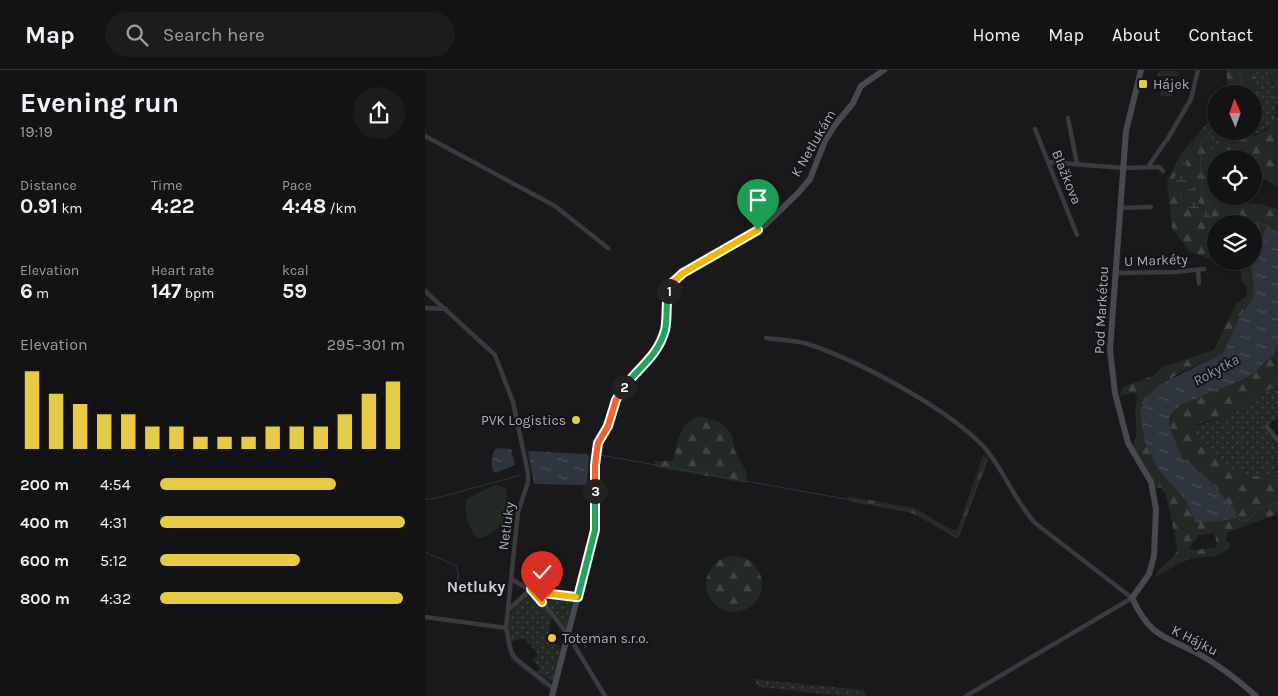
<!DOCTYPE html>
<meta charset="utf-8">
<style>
body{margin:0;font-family:Karla,sans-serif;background:#1c1b1d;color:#f1f3f6;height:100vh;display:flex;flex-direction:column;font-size:19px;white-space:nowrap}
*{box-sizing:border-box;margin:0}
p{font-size:16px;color:#9d9ea0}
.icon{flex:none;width:28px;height:28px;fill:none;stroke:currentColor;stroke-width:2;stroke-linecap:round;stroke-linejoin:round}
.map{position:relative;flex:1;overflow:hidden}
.details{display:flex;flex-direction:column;background:#131214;width:425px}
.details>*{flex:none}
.needle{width:32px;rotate:358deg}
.fabs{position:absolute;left:782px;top:15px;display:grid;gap:10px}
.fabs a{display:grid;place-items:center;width:55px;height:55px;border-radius:50%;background:#131214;box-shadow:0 1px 4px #0004,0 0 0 1px #323234;font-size:25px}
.pin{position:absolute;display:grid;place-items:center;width:42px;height:42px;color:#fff;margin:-51px -21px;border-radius:50% 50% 50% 0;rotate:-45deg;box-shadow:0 0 5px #0007}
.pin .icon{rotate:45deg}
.km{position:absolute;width:25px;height:25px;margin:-12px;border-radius:50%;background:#222;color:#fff;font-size:14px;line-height:25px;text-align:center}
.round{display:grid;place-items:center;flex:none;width:52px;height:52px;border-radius:26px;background:#1c1b1d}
.overview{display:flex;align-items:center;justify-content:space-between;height:85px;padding:0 20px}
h1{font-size:28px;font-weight:700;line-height:38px}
.metrics{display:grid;grid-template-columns:repeat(3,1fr);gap:8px;height:85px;padding:5px 20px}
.metrics div{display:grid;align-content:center}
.metrics b{font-size:21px;font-weight:700}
.metrics small{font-size:14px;font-weight:400}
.metrics p{font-size:14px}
.chart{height:140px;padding:10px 20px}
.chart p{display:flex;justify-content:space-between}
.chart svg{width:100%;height:90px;margin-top:5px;stroke:#e7cb44;stroke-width:6}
ul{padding:0 20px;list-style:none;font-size:16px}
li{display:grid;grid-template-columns:80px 60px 1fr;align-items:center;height:38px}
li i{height:12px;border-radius:6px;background:#e7cb44}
header{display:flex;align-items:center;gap:30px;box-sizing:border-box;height:70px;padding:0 25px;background:#131214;border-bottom:1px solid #323234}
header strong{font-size:24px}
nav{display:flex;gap:28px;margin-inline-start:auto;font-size:18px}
.search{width:350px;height:45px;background:#1c1b1d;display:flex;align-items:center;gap:12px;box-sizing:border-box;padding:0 18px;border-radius:28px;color:#9d9ea0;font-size:19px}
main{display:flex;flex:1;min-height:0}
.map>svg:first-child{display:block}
</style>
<header>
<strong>Map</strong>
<div class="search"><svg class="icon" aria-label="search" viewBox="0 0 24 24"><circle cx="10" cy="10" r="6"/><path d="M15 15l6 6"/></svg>Search here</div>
<nav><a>Home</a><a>Map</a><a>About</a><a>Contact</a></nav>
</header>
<main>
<section class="details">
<div class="overview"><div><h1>Evening run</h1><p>19:19</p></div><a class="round"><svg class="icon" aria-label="share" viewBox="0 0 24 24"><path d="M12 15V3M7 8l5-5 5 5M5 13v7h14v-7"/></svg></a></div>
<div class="metrics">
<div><p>Distance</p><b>0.91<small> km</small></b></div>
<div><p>Time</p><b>4:22</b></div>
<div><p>Pace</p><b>4:48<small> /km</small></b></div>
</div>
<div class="metrics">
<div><p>Elevation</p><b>6<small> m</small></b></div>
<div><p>Heart rate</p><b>147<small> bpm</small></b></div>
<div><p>kcal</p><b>59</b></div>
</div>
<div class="chart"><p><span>Elevation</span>295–301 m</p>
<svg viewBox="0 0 160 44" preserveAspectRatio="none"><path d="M5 44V6M15 44V17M25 44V22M35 44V27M45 44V27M55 44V33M65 44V33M75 44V38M85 44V38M95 44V38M105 44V33M115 44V33M125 44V33M135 44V27M145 44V17M155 44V11"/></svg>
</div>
<ul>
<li><b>200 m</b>4:54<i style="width:72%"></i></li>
<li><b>400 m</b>4:31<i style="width:100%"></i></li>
<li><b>600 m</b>5:12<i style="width:57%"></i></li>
<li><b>800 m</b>4:32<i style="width:99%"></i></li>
</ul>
</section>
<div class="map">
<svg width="853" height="626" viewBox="0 0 853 626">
<defs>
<pattern id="grass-dots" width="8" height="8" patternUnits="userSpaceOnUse" patternTransform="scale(1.25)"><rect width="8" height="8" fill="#232a25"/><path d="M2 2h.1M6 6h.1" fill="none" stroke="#404643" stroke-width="1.8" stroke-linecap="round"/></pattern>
<pattern id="forest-firs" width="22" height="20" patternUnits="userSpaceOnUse" patternTransform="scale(1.25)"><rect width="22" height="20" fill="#232a25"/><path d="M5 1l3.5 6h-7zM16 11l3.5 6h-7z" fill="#404643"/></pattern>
<pattern id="wetland-marsh" width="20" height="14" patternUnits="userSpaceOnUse" patternTransform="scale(1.25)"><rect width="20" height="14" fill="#232a25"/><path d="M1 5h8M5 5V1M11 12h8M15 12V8" fill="none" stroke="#404643"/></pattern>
<pattern id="park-crowns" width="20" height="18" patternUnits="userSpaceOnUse" patternTransform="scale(1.25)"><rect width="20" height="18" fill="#232a25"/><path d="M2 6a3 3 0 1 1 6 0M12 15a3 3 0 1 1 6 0" fill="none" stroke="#404643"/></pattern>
<pattern id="water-ripples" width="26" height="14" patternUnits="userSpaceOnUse" patternTransform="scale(1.25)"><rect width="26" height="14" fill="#2f353e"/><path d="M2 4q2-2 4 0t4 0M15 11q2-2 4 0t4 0" fill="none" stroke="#4a5058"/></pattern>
</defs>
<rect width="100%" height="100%" fill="#19181a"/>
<path fill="url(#grass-dots)" d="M 824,0 L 842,0 L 853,28 L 850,52 C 838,61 830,68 814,63 L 792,79 L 784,79 L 786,66 L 791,61 L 829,61 L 830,19 Z
M 853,313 L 853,349 L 839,357 L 853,377 L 853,403 C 848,406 841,409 835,408 C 815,407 764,379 770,356 L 805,346 Z
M 104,523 L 109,523 L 127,548 L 122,571 L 134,575 L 135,583 L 127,612 L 112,602 L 115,598 L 108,591 L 113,584 L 99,568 L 85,572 C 81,545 84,541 104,523 Z
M 115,525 L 148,529 L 141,558 Z
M 328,609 L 439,620 L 442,626 L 416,626 L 334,617 Z"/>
<path fill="url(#forest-firs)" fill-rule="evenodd" d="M 801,0 L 824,0 L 833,10 L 828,24 L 801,24 L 803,19 Z
M 842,0 L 853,0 L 853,28 L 843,1 Z
M 791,43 L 791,61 L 786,66 L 784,79 L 792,79 L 794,73 C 799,69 804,64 811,63 C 817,63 822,66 827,66 C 840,64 850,54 853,43 L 853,117 L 841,110 L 829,106 L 829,89 L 791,89 L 791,126 L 812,126 L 825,134 L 836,134 L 853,139 L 853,163 L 842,156 L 829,189 L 829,154 L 791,154 L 791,191 L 828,191 L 829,213 L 827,230 L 815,246 L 798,283 L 749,306 L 715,345 L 720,372 L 733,399 L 761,431 L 770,451 L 775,453 L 810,449 L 812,448 C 803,434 794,420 782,408 C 774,400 763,396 756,387 C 728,345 753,334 789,320 C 795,318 802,318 808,315 C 822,307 836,292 849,282 L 853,274 L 853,313 L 805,346 L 772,354 L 769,360 C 774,386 830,418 853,403 L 853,444 L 803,462 L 801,470 L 806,475 C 790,494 778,483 760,491 C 749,495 739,503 729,508 C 734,496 746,492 752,481 C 753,478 742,428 740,423 L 736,417 L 730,419 L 721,397 L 708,376 C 716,360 706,343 713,326 L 707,323 L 695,326 L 697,317 L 728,306 L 737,297 L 789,280 L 811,234 L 822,226 L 822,217 L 816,210 L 816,201 L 764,181 L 747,158 L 742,112 L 755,85 ZM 790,463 L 792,477 L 771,480 L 764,478 L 774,465 Z
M 274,346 L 295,352 L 302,358 L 307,366 L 309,379 L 322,403 L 321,413 L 231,397 L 230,391 L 248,391 C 253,371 253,354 274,346 Z
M 558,385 L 563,390 L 533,469 L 487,443 L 425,432 L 422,426 L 490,438 L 525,459 L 532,460 Z
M281 514a28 28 0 1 1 56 0a28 28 0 1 1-56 0Z"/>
<path fill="url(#wetland-marsh)" d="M 760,89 L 762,95 L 758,102 L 771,120 C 770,132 778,139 788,146 L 785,150 L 758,134 L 764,123 L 761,122 L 754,127 L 747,112 Z"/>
<path fill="url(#park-crowns)" d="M 733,1 L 753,1 L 752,6 L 733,6 Z"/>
<path fill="#232a25" d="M 736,9 L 748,10 L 747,26 L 735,26 Z
M 70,415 L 81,418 L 82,421 L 78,455 L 62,466 L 54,468 C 43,463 39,440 41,429 Z"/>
<path fill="url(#water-ripples)" d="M 842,155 L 853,163 L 853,274 L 850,282 L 828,304 L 807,315 L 791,320 L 756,335 L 747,343 L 744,350 L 745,359 L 757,388 L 782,408 L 811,441 L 812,448 L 810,449 L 775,453 L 770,451 L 761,431 L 733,399 L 720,372 L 715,345 L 716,339 L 722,327 L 733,316 L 798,283 L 815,246 L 827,230 L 829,213 L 826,195 Z
M 76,378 L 86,379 L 90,395 L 70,403 C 64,396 67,387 70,379 Z
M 103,381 L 162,384 L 164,388 L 162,415 L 109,414 Z"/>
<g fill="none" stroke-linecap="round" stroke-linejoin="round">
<path stroke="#2f353e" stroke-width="1" d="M 813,0 L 818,16 L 814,24
M 818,16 L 836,26 L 853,27
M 791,54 L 775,74 L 777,125 L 797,147 L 842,155
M 175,385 L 488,441 L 501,447 L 530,467 L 533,466 L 563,386
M 162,388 L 168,384
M 0,429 L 8,429 L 96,405
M 812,448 L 817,451 L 823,450 L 833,439 L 853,433
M 0,482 L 31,496 L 33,502 L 33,514
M 81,570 L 84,581
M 86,585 L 87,589 L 122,617
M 124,619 L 125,620"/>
<path stroke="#3a3a3f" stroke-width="4.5" d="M 643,48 L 652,94
M 610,59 L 652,165
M 0,66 L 130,136 L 183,178
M 742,70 L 766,29 L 773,0
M 623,92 L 698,98 L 734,97 L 738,101
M 723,97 L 740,72
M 695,138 L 726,137
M 773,200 L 774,213
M 690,203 L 751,202 L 779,199
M 0,221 L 70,285 L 88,332 L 103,403 L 103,412 L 93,442 L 81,558 L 86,581 L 90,588 L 129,619
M 0,238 L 21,239
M 341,268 C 355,270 369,270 383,274 C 434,291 522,338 559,377 C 579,400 589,430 610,453 L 707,528
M 842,357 L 853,371
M 86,509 L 111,523 L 143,565 L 180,626
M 83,540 L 106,519 L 117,523 L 153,527
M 0,547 L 81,558
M 541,626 L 707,528"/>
<path stroke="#48484f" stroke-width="6" d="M 716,0 L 701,61 L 685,280 L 690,323 L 703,373 L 726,412 L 731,439 L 729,486 L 724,504 L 707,528 C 727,571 743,566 779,587 C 798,598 814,611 831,626
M 127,626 L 170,459 L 169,401 L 173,373 L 183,356 L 197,320 L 225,289 L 235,274 L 241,255 L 242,226 L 246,216 L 258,203 L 340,155 L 374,122 L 385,109 L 400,71 L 410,55 L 428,33 L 436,16 L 459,0"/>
</g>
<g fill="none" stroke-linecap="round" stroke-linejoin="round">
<defs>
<path id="split-1" d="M 244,221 L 248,212 L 258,203 L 333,160"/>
<path id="split-2" d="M 199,317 C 214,297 233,286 240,260 C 243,247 240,233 244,221"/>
<path id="split-3" d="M 170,421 L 170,395 L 173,373 L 183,356 L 191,330 L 199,317"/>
<path id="split-4" d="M 151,527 L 153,527 L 170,460 L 170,421"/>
<path id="split-5" d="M 117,532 L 106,519 L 118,523 L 151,527"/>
</defs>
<use href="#split-1" stroke="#fff" stroke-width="10"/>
<use href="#split-2" stroke="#fff" stroke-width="10"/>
<use href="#split-3" stroke="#fff" stroke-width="10"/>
<use href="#split-4" stroke="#fff" stroke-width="10"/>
<use href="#split-5" stroke="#fff" stroke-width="10"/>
<use href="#split-1" stroke="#f5b400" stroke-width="6"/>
<use href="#split-2" stroke="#22a559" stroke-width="6"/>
<use href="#split-3" stroke="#f0652b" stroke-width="6"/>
<use href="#split-4" stroke="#22a559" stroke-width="6"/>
<use href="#split-5" stroke="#f5b400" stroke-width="6"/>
</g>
<g fill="#e7cb44" stroke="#141315" stroke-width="2">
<rect x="713" y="9" width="10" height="10" rx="2.5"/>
<circle cx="151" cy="350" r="5"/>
<circle cx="127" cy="568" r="5"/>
</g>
<g text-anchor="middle" stroke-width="4" stroke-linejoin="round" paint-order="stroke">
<g font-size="14" fill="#acadb9" stroke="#141315" text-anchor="start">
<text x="728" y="19">Hájek</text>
<text x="141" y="355" text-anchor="end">PVK Logistics</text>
<text x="137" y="573">Toteman s.r.o.</text>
</g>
<g font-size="14" fill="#acadb9" stroke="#141315">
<text transform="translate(388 73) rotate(-60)" y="5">K Netlukám</text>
<text transform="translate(642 107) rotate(68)" y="5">Blažkova</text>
<text transform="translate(731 190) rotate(-2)" y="5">U Markéty</text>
<text transform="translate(676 240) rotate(-87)" y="5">Pod Markétou</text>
<text transform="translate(81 456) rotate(-82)" y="5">Netluky</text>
<text transform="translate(770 570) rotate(27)" y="5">K Hájku</text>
</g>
<g font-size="15" font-style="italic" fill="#8595b1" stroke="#141315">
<text transform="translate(791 300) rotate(-29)" y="5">Rokytka</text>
</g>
<g font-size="16" font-weight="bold" fill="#cccdd5" stroke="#141315">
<text x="51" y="522">Netluky</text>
</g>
</g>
</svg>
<div class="fabs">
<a><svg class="needle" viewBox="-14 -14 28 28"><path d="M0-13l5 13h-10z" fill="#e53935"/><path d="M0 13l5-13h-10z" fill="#9d9ea0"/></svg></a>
<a><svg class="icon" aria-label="locate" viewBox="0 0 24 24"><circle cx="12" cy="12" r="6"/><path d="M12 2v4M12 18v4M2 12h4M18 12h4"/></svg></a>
<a><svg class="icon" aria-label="layers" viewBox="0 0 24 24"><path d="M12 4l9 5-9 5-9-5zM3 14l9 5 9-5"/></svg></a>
</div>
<div class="pin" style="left:333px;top:160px;background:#1e9e55"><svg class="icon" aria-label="arrive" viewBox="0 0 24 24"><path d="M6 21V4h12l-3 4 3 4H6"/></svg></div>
<div class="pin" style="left:117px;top:532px;background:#d93025"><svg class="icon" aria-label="check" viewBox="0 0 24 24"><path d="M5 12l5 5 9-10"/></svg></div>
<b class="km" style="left:244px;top:221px">1</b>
<b class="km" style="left:199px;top:317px">2</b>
<b class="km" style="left:170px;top:421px">3</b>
</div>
</main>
